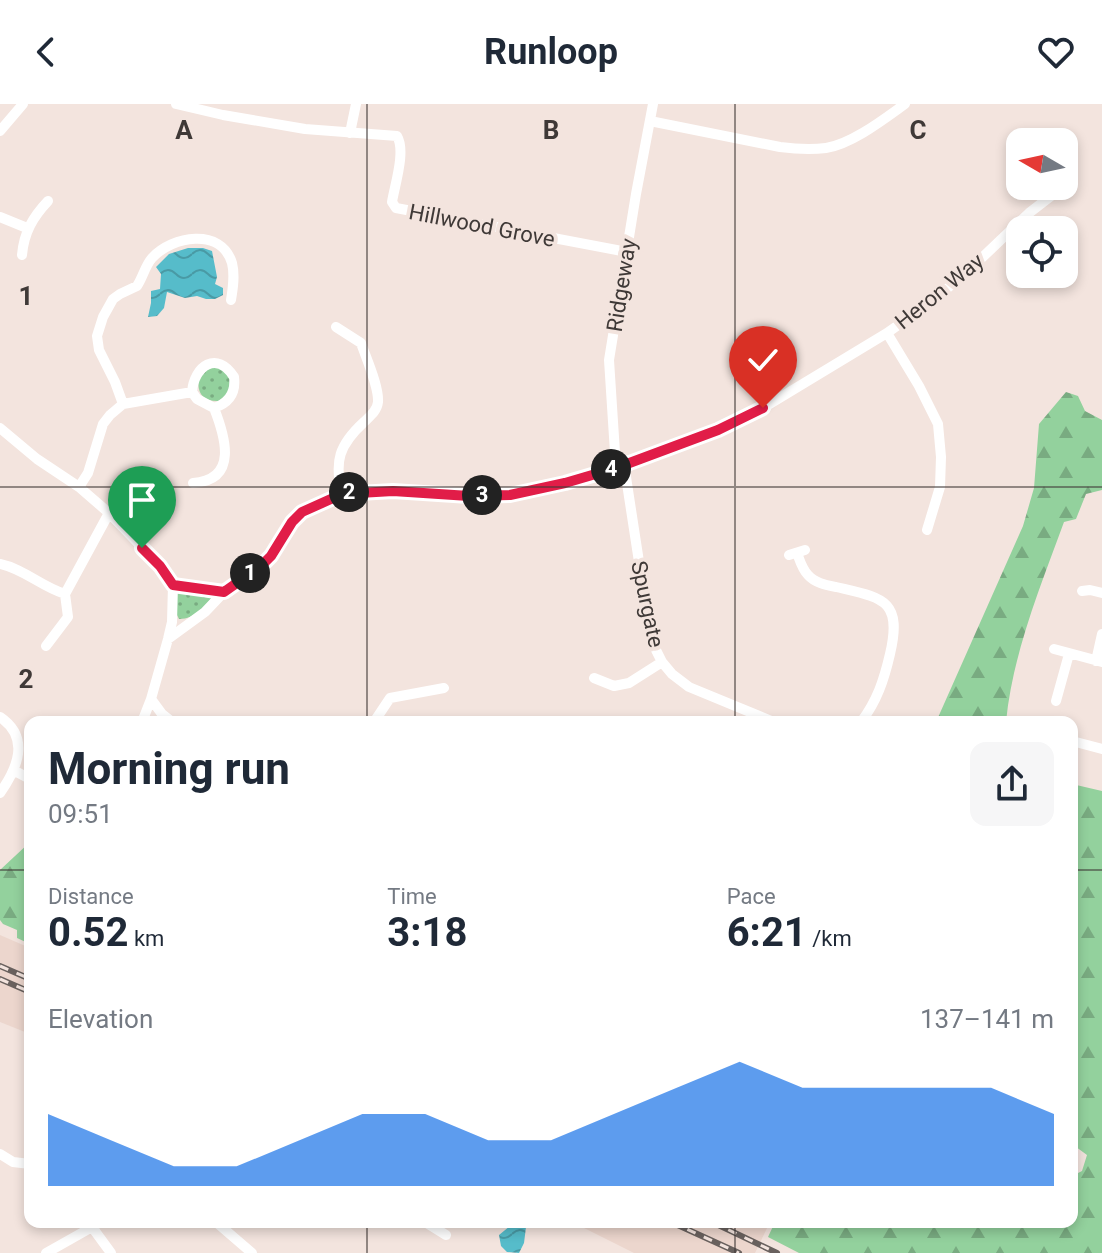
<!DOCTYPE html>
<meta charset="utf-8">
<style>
body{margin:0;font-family:Roboto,sans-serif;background:#f6f6f7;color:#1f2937;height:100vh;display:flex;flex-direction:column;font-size:30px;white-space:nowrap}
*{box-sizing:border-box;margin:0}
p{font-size:26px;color:#747a83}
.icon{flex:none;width:44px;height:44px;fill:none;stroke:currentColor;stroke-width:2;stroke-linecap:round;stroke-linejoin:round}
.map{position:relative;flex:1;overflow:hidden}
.sheet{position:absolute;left:24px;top:612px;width:1054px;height:512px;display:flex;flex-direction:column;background:#fff;border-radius:16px;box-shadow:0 4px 12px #0003}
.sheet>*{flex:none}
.needle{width:52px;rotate:279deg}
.tools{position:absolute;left:1006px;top:24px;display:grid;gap:16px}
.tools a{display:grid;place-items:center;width:72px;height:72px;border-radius:16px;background:#fff;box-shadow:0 4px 12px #0003;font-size:40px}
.pin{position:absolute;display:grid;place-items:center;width:68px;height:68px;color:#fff;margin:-82px -34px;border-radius:50% 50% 50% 0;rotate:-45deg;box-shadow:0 0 8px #0007}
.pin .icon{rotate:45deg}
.km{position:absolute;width:40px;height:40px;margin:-20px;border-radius:50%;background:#222;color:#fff;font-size:22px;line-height:40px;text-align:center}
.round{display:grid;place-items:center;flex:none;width:84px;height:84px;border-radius:16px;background:#f6f6f7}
.summary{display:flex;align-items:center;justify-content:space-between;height:136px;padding:0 24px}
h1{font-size:44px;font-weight:700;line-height:60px}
.figures{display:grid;grid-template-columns:repeat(3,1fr);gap:12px;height:136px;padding:8px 24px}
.figures div{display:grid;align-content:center}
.figures b{font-size:40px;font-weight:700}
.figures small{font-size:22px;font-weight:400}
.figures p{font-size:22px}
.chart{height:224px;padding:16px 24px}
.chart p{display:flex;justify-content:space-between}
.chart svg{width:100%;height:144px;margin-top:8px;fill:#1a73e8;opacity:.7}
header{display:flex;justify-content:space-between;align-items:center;height:104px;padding:0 24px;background:#fff;font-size:36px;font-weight:700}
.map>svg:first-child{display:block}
</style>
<header><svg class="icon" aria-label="back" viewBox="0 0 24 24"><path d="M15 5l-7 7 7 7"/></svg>Runloop<svg class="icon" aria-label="heart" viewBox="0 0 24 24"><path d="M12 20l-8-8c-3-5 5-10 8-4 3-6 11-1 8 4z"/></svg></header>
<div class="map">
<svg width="1102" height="1149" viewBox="0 0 1102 1149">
<defs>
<pattern id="grass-dots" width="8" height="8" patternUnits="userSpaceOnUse" patternTransform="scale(2)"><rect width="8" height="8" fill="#93d19d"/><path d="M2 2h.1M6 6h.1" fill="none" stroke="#79ab81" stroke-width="1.8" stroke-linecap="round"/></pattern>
<pattern id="forest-firs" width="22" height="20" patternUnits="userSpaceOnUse" patternTransform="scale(2)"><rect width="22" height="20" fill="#93d19d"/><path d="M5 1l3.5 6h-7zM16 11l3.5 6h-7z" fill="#79ab81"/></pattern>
<pattern id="water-waves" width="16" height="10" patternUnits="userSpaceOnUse" patternTransform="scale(2)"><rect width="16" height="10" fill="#56bcca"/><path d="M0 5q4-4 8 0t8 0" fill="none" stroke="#499aa5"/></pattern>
</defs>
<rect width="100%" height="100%" fill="#f3e4de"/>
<path fill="#ecd6cd" d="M 0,831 L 30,844 L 30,930 L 0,918 Z
M 572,1118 L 770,1118 L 755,1149 L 634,1149 Z"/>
<path fill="url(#grass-dots)" d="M 212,262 L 222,264 L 232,277 L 228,289 L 219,297 C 202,298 195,287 200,271 Z
M 177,484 L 215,489 C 207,501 195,515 179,515 L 176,509 Z"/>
<path fill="url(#forest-firs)" d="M 1066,288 L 1078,292 L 1085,307 L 1102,316 L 1102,386 L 1086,390 L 1076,415 L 1064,418 C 1040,484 1013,548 1006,618 L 936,618 L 1023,422 L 1034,384 L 1039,320 Z
M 1072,680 L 1102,687 L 1102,1149 L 799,1149 L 768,1133 L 775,1118 L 1072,1118 L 1072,1072 L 1082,1067 L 1087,1051 L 1072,1040 Z
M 30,738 L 30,840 L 17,834 L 17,826 L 3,820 L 0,816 L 0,766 Z"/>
<path fill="url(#water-waves)" d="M 188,144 L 203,144 L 212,147 L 217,173 L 215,180 L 223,184 L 223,191 L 215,195 L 206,195 L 197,192 L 185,194 L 167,188 L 164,204 L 157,212 L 148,213 L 151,199 L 151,187 L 160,185 L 161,170 L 156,163 L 169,150 Z
M 510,1122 L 526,1123 L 524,1139 L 519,1149 L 507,1148 L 501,1142 L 499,1131 Z"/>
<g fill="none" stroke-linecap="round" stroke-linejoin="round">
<path stroke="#fff" stroke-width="10" d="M 176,0 L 223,11 L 305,25 L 397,32 C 406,47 395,80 392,98 L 396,104 L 627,148
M 650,17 L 780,43 C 795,45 811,46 826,44 C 852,40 884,15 905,0
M 0,27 L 23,0
M 350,29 L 356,0
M 0,113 L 27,124
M 22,151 C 24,128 33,113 48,97
M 336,223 L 361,239 C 366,254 379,282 378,298 C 377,307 370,312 364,318 C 339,341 334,357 342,390
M 887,229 L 919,282 L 938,320 L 941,353 L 940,383 L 927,426
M 192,288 C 194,262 217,246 234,273 C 236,289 229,299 214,304
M 123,300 L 115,278 L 99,246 L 97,232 L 103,213 L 113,195 L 120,190 L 137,182 C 143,173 145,162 152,154 C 172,132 221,123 232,159 C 235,171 233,184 231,196
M 0,324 L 37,355 L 79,383 L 109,409 L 160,462 L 173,481 L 172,518 L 168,535 L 151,595 L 142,618
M 624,360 L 647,510 L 655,544 L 662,558 L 672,570 L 689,583 L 774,618
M 616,364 L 609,256 L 636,90 L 653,0
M 79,383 L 88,369 L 103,320 L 110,311 L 123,300 L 192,288 L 197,295 L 214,304 C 225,332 239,376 193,379
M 797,449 C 800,457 802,465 808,471 C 815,479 826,481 836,483 C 882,494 903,495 890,550 C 884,576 877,597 861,618
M 789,451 L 805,446
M 0,460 C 24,465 42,483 65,490 L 109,409
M 173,481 L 224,488
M 1082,487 L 1090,486 L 1102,489
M 168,535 L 205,508 L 224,488 L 262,461 L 271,452 L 292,418 L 302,408 L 342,390 L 393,387 L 469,392 L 510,391 L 565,379 L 616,364 L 718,326 L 763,304 L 887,229 L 932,197 L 967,168 L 1029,109 L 1064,82
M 46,542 L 68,513 L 65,490
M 1054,545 L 1102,558
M 1096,557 L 1102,530
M 594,574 L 614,582 L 629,579 L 662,558
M 151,595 L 162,610 L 172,618
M 1056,597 L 1069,550
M 0,613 C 31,634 17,665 0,689
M 374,618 L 390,594 L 444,584
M 1072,637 L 1102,645
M 15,667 L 30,675
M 0,1050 L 13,1058 L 30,1060
M 216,1118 L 252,1149
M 320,1118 L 323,1118
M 425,1118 L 446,1131
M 92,1123 L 111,1149
M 46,1149 L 101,1118"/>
<defs>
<path id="rail" d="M 0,862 L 30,875
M 0,875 L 30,888
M 671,1118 L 739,1149
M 712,1118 L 777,1149"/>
</defs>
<use href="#rail" stroke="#69615e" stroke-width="6"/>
<use href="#rail" stroke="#f3e4de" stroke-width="3" stroke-dasharray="9" stroke-linecap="butt"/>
</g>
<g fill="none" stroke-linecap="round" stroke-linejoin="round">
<defs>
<path id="route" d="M 142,444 L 160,462 L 173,481 L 224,488 L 262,461 L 271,452 L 292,418 L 302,408 L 342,390 L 393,387 L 469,392 L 510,391 L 565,379 L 616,364 L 718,326 L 763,304"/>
</defs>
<use href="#route" stroke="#fff" stroke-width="16"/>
<use href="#route" stroke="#e11d48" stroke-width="10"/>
</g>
<path fill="none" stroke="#3f3937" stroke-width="2" stroke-opacity="0.55" d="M 367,0 L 367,618M 735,0 L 735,618M 0,383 L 1102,383M 0,766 L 30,766M 1072,766 L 1102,766M 367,1118 L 367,1149M 735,1118 L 735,1149"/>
<g text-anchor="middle" stroke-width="8" stroke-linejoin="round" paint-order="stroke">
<g font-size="22" fill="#3f3937" stroke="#f3e4de">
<text transform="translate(482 121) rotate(11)" y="8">Hillwood Grove</text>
<text transform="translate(621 181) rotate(-81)" y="8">Ridgeway</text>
<text transform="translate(939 187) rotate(-39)" y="8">Heron Way</text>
<text transform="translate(648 500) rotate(78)" y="8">Spurgate</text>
</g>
</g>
<g font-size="26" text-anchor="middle" font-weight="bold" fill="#3f3937" stroke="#f3e4de" stroke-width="8" stroke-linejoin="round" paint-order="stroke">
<text x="184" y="35">A</text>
<text x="551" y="35">B</text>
<text x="918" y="35">C</text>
<text x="26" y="201">1</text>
<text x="26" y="584">2</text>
</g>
</svg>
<div class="tools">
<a><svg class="needle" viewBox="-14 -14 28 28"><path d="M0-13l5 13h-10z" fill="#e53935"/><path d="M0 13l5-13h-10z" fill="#747a83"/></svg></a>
<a><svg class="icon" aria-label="locate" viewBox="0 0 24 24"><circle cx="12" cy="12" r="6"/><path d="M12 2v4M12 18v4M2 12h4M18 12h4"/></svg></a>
</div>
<div class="pin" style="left:142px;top:444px;background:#1e9e55"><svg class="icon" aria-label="arrive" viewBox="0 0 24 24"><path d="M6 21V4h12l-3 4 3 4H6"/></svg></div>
<div class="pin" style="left:763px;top:304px;background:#d93025"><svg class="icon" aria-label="check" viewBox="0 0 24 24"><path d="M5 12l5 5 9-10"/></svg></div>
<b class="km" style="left:250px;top:469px">1</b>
<b class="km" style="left:349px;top:388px">2</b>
<b class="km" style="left:482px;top:391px">3</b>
<b class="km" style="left:611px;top:365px">4</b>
<section class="sheet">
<div class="summary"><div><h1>Morning run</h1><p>09:51</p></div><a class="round"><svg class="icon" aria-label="share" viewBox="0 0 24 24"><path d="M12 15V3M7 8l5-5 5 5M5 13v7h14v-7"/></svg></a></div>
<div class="figures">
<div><p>Distance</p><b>0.52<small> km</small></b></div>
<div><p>Time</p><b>3:18</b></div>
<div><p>Pace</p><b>6:21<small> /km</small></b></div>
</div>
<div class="chart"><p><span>Elevation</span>137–141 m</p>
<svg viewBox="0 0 160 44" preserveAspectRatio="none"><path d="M0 44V22L10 30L20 38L30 38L40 30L50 22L60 22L70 30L80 30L90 22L100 14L110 6L120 14L130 14L140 14L150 14L160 22V44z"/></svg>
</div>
</section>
</div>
